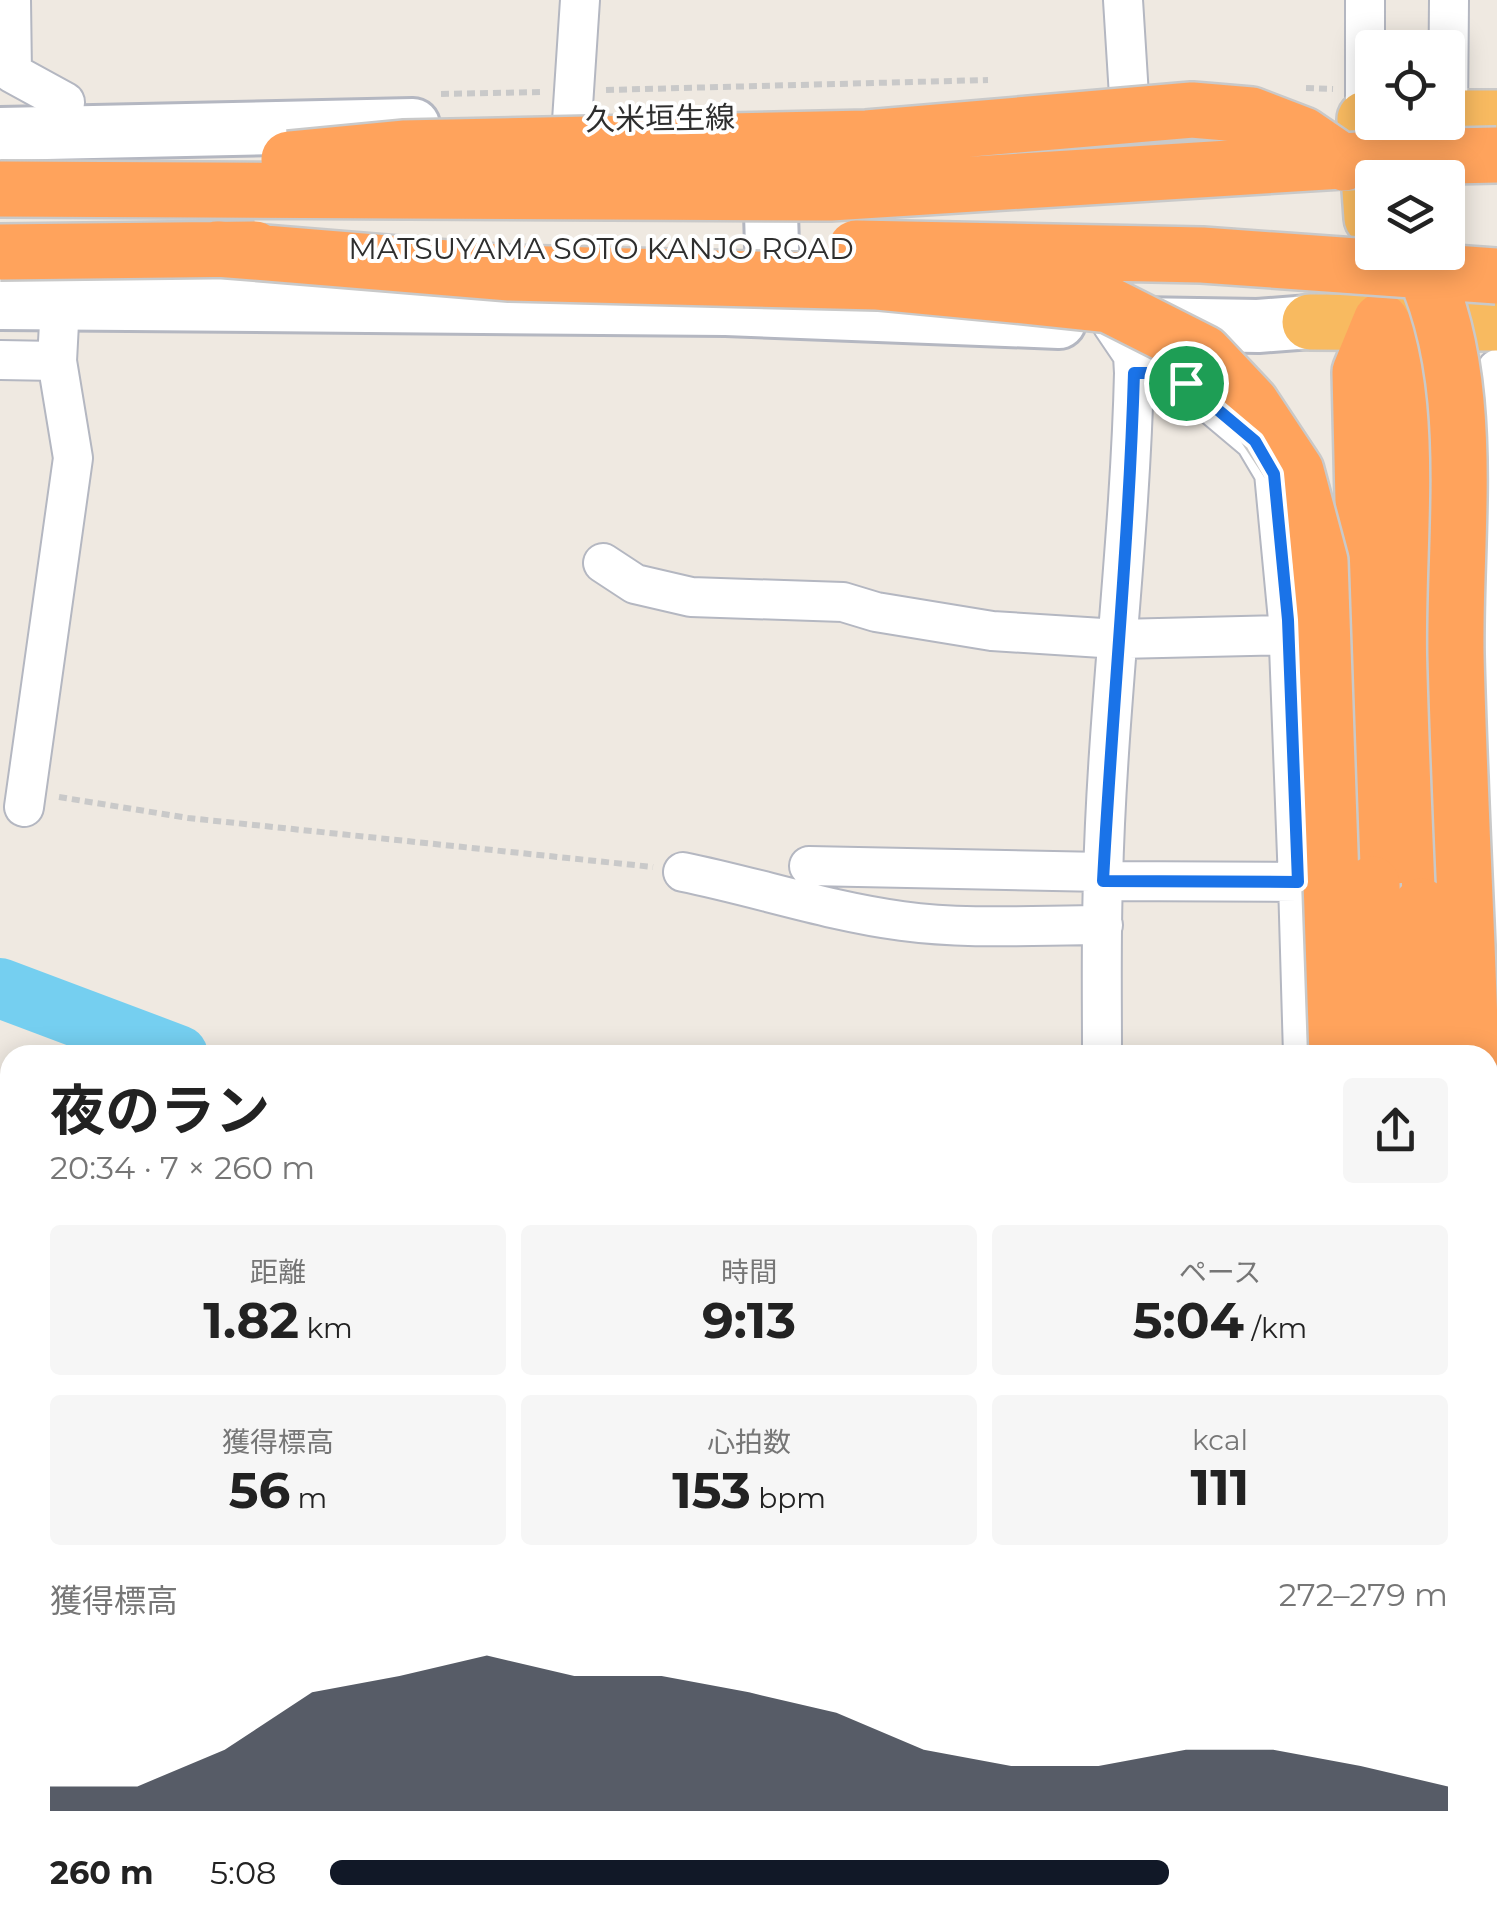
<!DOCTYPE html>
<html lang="ja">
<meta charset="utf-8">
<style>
body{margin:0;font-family:Montserrat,"Noto Sans JP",sans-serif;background:#f6f6f6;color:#222;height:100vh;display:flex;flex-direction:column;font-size:38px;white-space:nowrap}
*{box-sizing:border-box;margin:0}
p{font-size:32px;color:#767676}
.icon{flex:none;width:55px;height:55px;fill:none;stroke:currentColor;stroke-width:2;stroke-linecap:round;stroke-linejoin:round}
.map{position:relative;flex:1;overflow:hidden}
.drawer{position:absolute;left:0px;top:1045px;width:1498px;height:888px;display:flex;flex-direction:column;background:#fff;border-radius:30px 30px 0 0;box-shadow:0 5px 25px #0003}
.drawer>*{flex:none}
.buttons{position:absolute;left:1355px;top:30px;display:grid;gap:20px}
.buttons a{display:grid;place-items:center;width:110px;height:110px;border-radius:10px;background:#fff;box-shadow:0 5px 25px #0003;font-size:50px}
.pin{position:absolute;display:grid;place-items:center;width:85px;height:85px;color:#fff;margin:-42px;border:5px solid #fff;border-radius:50%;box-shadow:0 2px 10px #0007}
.round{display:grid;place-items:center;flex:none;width:105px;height:105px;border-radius:10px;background:#f6f6f6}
.overview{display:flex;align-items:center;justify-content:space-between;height:170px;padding:0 50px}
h1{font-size:55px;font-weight:700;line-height:75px}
.metrics{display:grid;grid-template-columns:repeat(3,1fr);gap:15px;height:170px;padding:10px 50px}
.metrics div{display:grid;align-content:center;border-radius:10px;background:#f6f6f6;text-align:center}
.metrics b{font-size:50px;font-weight:700}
.metrics small{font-size:28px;font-weight:400}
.metrics p{font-size:28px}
.chart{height:280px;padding:20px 50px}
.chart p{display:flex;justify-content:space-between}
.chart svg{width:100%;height:180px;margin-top:10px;fill:#111827;opacity:.7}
ul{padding:0 50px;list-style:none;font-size:32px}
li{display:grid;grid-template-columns:160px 120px 1fr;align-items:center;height:75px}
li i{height:25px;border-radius:12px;background:#111827}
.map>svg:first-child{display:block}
</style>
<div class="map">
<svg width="1497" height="1932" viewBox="0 0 1497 1932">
<rect width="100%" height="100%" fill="#efe9e1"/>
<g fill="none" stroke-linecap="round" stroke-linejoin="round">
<path stroke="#75cff0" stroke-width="60" d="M 0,988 L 178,1055
M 1488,1664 L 1497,1662"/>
<path stroke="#c8c4bd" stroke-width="38" stroke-dasharray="38 19" stroke-linecap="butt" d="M 1488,1759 L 1497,1758"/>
<defs>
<path id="service" d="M 890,1922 L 890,1932"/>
<path id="minor" d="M 11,0 L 12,73 L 65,102 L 61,133
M 1123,0 L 1130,112
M 1448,118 L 1449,0
M 1365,119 L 1365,0
M 572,121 L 580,0
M 1112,324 L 1133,355 L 1134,373 L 1161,373 L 1186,383 L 1255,441 L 1274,473 L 1288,620 L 1298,882 L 1351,903
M 0,360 L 57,361
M 603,563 L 635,584 L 691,597 L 843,602 L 876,612 L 992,631 L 1118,639 L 1288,635
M 24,807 L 73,458 L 57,361 L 60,304
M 809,866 L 1103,872
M 683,872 C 757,887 827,911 902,921 C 968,930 1036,925 1103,925
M 1103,881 L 1298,882 L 1303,1055
M 1491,950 L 1496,834 L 1488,427 L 1488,395 L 1497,369
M 1102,1055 C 1102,997 1101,938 1103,880 C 1107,711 1130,542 1134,373
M 1488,1387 L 1497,1387
M 0,1668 L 10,1657
M 450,1932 L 453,1922
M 855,1932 L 855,1922"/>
<path id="secondary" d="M 0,134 L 413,125
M 769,148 L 774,311
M 0,303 L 726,309 L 1059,322
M 1137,324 L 1258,326 L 1310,322"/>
<path id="trunk" d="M 1448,118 L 1497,118
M 1365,119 L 1372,218
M 1310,322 L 1497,323"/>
<path id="motorway" d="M 1381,321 L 1409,371 L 1421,906
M 1372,884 L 1360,372 L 1381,321
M 1397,1932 L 1397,1922
M 1461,1932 L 1461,1922"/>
</defs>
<use href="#service" stroke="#b4b7c1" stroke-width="22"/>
<use href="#minor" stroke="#b4b7c1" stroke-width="42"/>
<use href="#secondary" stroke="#b4b7c1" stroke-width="58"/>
<use href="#trunk" stroke="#c9c9c9" stroke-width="60"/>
<use href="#motorway" stroke="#c9c9c9" stroke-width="60"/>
<path stroke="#c9c9c9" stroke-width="6" stroke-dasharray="8 5" stroke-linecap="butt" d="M 1306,88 L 1333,89
M 606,90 L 988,80
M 441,94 L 544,92
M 59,797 L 188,818 L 653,867
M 1488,1706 L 1497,1706"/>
<use href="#service" stroke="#fff" stroke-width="18"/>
<use href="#minor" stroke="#fff" stroke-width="38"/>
<use href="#secondary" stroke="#fff" stroke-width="52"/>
<use href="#trunk" stroke="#f8ba60" stroke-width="55"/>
<use href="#motorway" stroke="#ffa35c" stroke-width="55"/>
<defs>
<path id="motorway-bridge" d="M 289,159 L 403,148 L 867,138 L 1192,110 L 1251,115 L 1303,135 L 1344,163
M 0,189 L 830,193 L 1407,157 L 1497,155
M 856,248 L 1202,255 L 1497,276
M 217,249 L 510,273 L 878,282 L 1014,295 L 1109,305 L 1204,353 L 1251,403 L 1296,471 L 1320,561 L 1337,1055
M 0,252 L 255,249
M 1415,252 C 1479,372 1454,522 1456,654 C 1459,788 1467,921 1471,1055
M 1372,884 L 1377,1055
M 1421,906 L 1425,1055"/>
</defs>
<use href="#motorway-bridge" stroke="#c9c9c9" stroke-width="60" stroke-linecap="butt"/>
<use href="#motorway-bridge" stroke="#ffa35c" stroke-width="55"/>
</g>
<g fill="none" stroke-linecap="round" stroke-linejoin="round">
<defs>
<path id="route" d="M 1134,373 L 1161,373 L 1186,383 L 1255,441 L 1274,474 L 1288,620 L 1298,882 L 1103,881 C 1112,711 1129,542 1134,373 Z"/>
</defs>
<use href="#route" stroke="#fff" stroke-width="20"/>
<use href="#route" stroke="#1a73e8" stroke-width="12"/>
</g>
<g text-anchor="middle" stroke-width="8" stroke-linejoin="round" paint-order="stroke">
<g font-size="30" fill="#2e2e2e" stroke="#fff">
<text transform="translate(660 119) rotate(-1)" y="10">久米垣生線</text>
<text x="601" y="259">MATSUYAMA SOTO KANJO ROAD</text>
</g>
</g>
</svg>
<div class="buttons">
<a><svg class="icon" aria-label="locate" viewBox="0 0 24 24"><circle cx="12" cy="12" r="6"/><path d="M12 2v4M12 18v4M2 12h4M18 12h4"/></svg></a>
<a><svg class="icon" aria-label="layers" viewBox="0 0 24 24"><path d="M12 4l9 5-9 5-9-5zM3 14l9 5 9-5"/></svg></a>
</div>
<div class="pin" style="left:1186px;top:383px;background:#1e9e55"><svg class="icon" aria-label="arrive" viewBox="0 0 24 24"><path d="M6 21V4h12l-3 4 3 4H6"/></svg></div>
<section class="drawer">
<div class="overview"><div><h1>夜のラン</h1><p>20:34 · 7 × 260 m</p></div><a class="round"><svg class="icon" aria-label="share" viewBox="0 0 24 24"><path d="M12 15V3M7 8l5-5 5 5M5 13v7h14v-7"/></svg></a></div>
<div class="metrics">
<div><p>距離</p><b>1.82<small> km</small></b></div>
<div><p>時間</p><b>9:13</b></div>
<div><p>ペース</p><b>5:04<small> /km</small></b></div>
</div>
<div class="metrics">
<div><p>獲得標高</p><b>56<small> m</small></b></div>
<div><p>心拍数</p><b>153<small> bpm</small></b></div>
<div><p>kcal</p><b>111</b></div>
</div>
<div class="chart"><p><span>獲得標高</span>272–279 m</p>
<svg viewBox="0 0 160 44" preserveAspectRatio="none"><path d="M0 44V38L10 38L20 29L30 15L40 11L50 6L60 11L70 11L80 15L90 20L100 29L110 33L120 33L130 29L140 29L150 33L160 38V44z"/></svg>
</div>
<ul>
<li><b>260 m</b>5:08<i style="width:75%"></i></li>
</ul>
</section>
</div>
